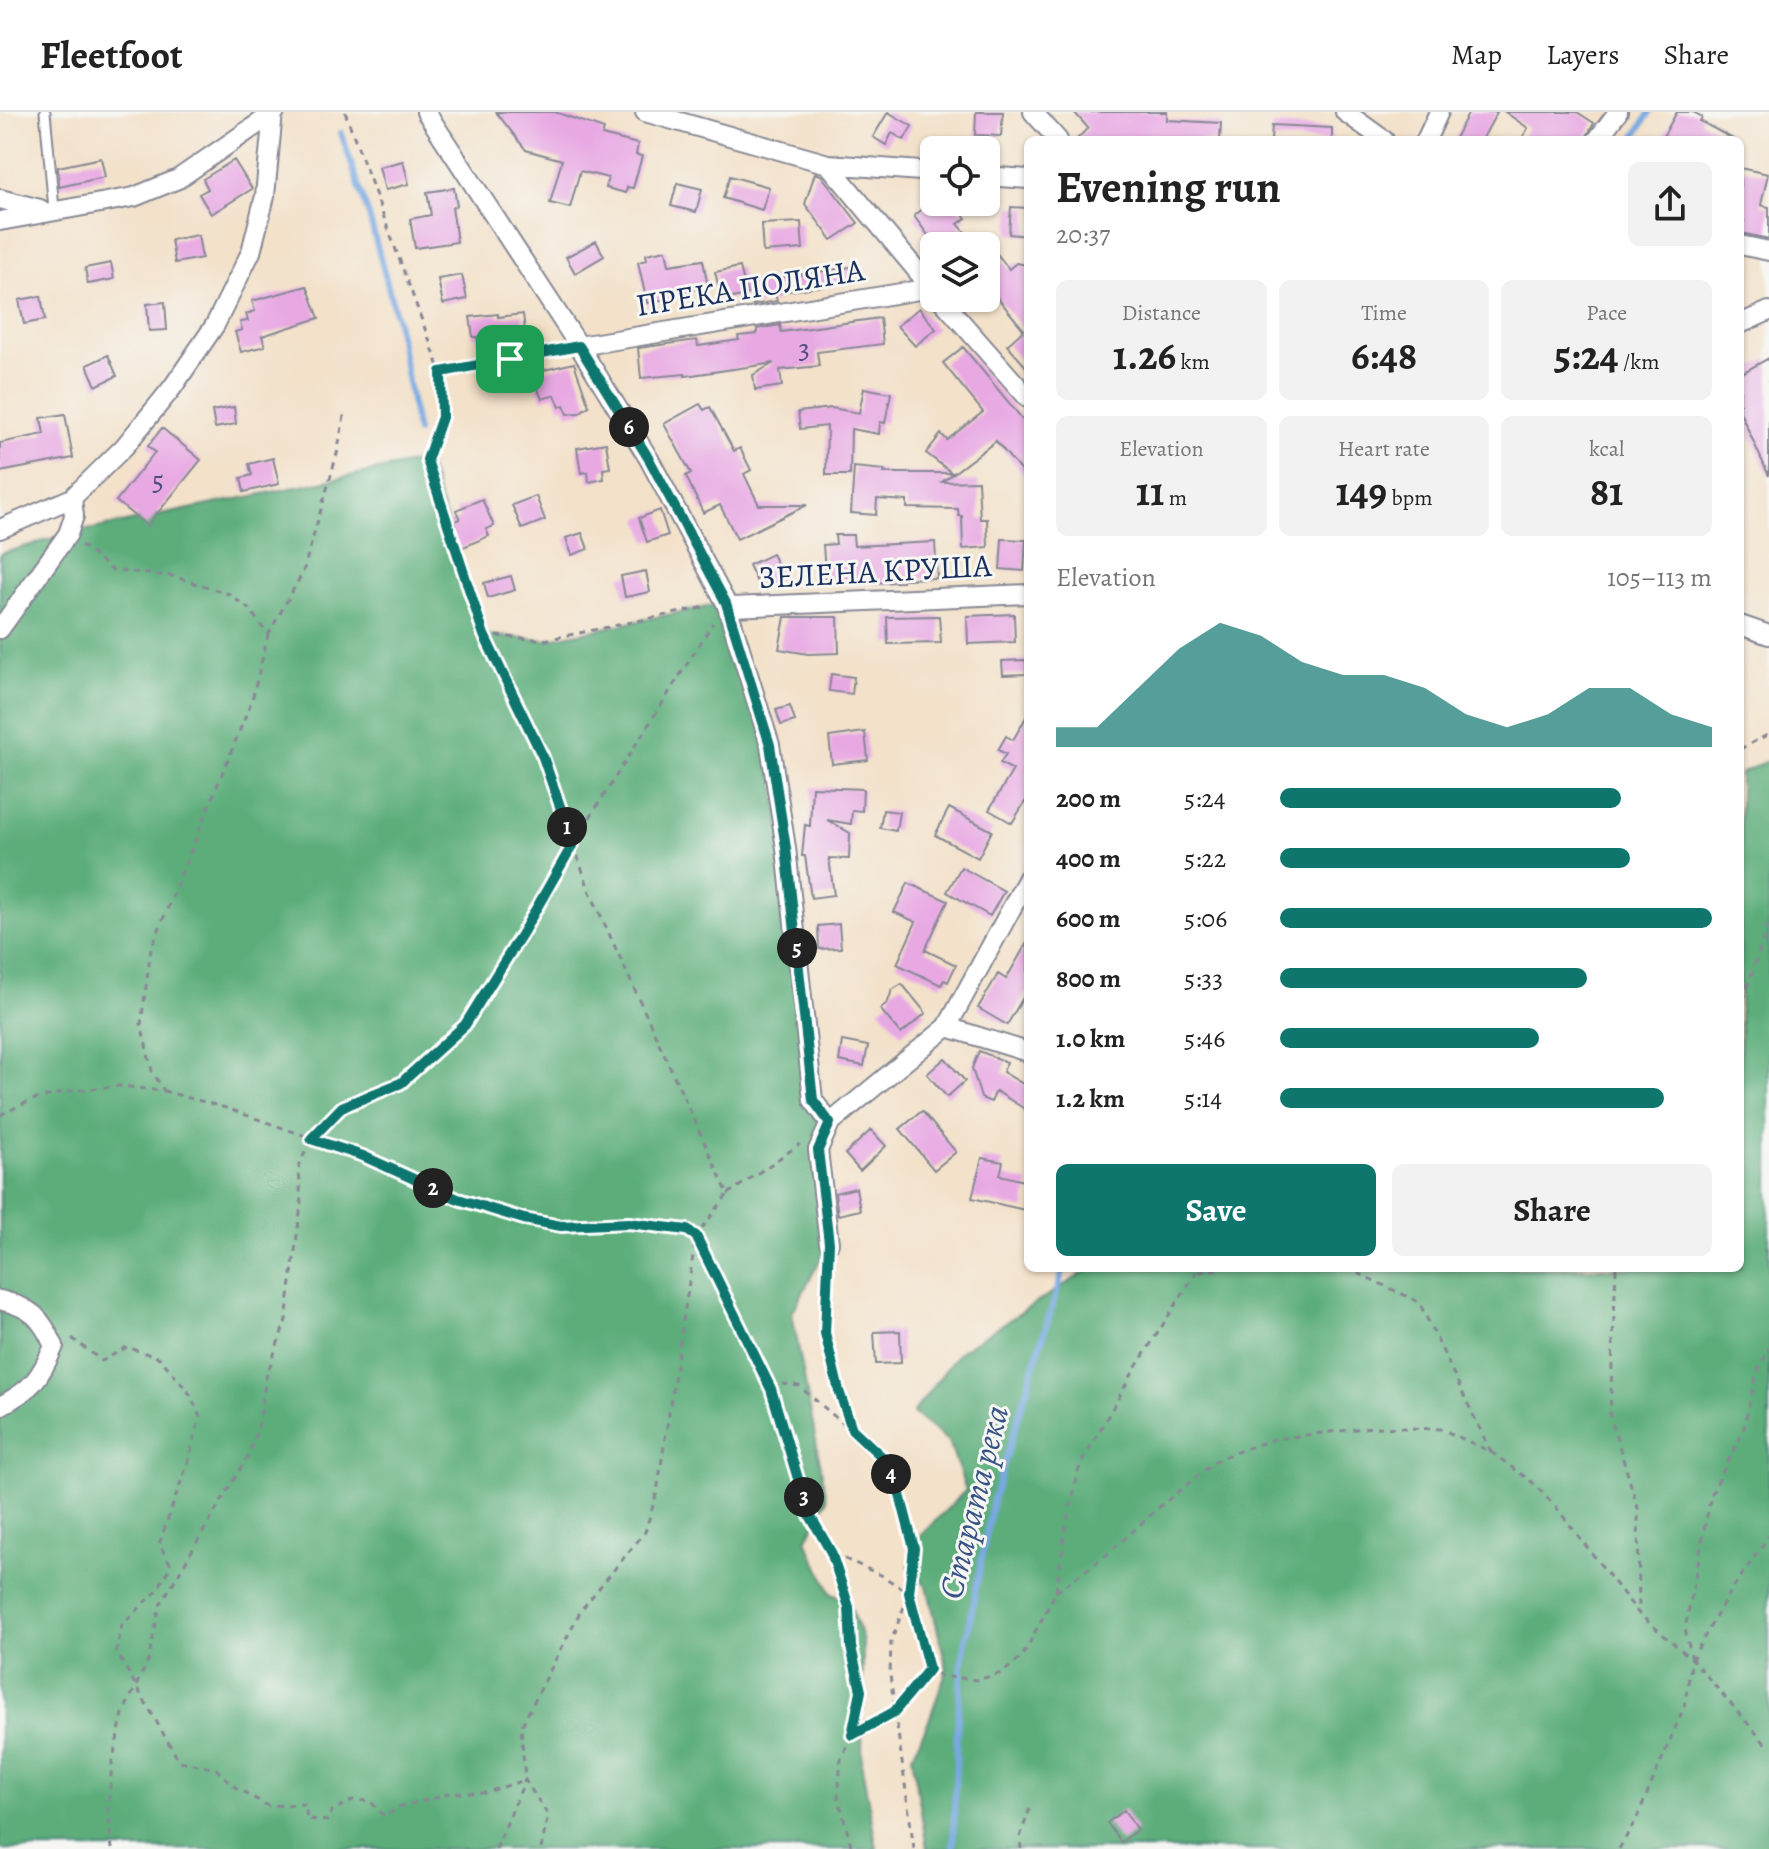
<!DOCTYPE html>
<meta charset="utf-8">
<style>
body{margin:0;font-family:Alegreya,serif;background:#f2f2f2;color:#222;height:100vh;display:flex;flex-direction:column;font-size:30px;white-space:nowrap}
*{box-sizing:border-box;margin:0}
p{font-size:26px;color:#767676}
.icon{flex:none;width:44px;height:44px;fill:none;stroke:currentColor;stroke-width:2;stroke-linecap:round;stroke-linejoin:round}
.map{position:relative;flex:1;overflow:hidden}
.details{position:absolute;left:1024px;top:24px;width:720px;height:1136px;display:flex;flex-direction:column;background:#fff;border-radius:12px;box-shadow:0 2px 6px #0004}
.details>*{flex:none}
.buttons{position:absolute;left:920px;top:24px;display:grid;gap:16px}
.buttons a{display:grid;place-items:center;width:80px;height:80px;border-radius:12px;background:#fff;box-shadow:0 2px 6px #0004;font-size:40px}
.pin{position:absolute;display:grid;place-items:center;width:68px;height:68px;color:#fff;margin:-34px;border-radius:16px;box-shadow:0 4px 12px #0006}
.km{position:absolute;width:40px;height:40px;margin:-20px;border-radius:50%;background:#222;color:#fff;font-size:22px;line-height:40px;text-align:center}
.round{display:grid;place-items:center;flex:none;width:84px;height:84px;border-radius:12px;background:#f2f2f2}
.headline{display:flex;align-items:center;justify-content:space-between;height:136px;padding:0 32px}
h1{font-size:44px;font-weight:700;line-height:60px}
.metrics{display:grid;grid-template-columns:repeat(3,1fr);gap:12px;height:136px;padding:8px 32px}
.metrics div{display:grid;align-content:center;border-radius:12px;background:#f2f2f2;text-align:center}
.metrics b{font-size:40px;font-weight:700}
.metrics small{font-size:22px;font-weight:400}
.metrics p{font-size:22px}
.chart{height:224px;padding:16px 32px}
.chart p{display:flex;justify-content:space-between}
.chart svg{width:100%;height:144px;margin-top:8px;fill:#0f766e;opacity:.7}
.action{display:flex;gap:16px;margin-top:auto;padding:16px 32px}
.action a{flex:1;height:92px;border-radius:12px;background:#0f766e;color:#fff;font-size:32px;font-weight:700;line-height:92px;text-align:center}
.action a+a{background:#f2f2f2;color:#222}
ul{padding:0 32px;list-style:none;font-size:26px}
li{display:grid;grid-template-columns:128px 96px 1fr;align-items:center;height:60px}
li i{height:20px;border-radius:10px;background:#0f766e}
header{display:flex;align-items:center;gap:48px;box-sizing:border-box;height:112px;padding:0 40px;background:#fff;border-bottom:2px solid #e0e0e0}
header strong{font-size:38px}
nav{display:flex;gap:44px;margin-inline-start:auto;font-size:28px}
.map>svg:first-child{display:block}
</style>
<header>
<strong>Fleetfoot</strong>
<nav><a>Map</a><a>Layers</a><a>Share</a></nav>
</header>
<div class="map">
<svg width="1769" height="1737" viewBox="0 0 1769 1737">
<rect width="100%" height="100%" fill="#f6f6f2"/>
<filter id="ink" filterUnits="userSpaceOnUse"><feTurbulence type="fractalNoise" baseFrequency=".0125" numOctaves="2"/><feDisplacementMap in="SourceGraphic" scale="16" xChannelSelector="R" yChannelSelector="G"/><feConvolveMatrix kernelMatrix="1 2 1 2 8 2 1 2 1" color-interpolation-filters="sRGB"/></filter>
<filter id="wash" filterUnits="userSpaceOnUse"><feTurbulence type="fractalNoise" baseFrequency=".006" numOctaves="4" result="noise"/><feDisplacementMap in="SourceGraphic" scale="32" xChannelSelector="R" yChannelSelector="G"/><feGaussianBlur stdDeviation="1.8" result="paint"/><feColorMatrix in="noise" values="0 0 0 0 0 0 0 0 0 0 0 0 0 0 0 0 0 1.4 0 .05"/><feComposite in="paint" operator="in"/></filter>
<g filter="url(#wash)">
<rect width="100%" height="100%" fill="#f3e1c9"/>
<path fill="#5bad7a" stroke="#3b6e6c" stroke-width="2" d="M 427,348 L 484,523 L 545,528 L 726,491 L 770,633 L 813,987 L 830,1011 L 829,1131 L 792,1201 L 827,1388 L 806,1428 L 831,1482 L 848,1487 L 863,1529 L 862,1655 L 877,1737 L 0,1737 L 0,442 L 68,422 Z
M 1769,648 L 1769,1737 L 927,1737 L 912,1644 L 928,1611 L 947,1557 L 927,1474 L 909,1454 L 919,1425 L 966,1378 L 949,1330 L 913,1301 L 959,1240 L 1091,1156 L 1740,1156 L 1740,662 Z"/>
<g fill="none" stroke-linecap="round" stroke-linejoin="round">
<path stroke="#77a8e2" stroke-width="6" d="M 341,21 L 369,104 L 396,204 L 417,320
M 1633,28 L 1650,0
M 953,1737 L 957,1618 L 962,1549 L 993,1388 L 1064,1156"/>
</g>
<g id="blocks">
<path fill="#e8a9e3" d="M 496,0 L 555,0 L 604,17 L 602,23 L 638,32 L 636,43 L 642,44 L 633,76 L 627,75 L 626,81 L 606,76 L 608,66 L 580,59 L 570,96 L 550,91 L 562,48 L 526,38 Z
M 888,0 L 912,14 L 904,28 L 892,21 L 886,33 L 873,25 Z
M 976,0 L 1003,0 L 1001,24 L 975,23 Z
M 1074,0 L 1167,0 L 1167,8 L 1221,11 L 1220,28 L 1076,28 L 1088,16 Z
M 1469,0 L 1497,0 L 1482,28 L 1454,28 Z
M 1505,0 L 1577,0 L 1594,11 L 1585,28 L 1521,28 L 1528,16 Z
M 1677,0 L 1693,0 L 1702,5 L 1700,9 L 1735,28 L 1661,28 Z
M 1272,13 L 1332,16 L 1332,28 L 1271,28 Z
M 101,46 L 105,65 L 59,75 L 58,55 Z
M 234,48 L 252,77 L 211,102 L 199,82 L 208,77 L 203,67 Z
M 403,49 L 409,72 L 385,78 L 379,55 Z
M 1740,56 L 1768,62 L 1761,93 L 1769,95 L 1769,127 L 1741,121 L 1744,108 L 1740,107 Z
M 815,61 L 821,63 L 858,111 L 832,128 L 805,92 Z
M 730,64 L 769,75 L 762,98 L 723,86 Z
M 677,71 L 702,77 L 696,100 L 671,94 Z
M 454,76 L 457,94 L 452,95 L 457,130 L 415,136 L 410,107 L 431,103 L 427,80 Z
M 931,90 L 952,90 L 966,106 L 958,112 L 977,134 L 936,134 L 914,104 Z
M 1011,95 L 1028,96 L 1028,124 L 1009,122 Z
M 801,110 L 803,137 L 763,140 L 761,112 Z
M 198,123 L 202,146 L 175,151 L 171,128 Z
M 986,128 L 1009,157 L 1016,151 L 1028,153 L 1028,257 L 1007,233 L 1024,218 L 986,172 Z
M 596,129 L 604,144 L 575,161 L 566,145 Z
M 666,138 L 669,153 L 703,148 L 708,175 L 675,181 L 675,185 L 647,191 L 638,150 L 647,148 L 646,142 Z
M 111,151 L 114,167 L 88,172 L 85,156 Z
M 858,154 L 859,169 L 775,181 L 777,189 L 753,193 L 750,170 Z
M 740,155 L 747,183 L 722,188 L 715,160 Z
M 462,163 L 467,187 L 443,192 L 438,167 Z
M 307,174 L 319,206 L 262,224 L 265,234 L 241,240 L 235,220 L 242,218 L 240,210 L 248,209 L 246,202 L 255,199 L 252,189 Z
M 41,184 L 45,208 L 24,212 L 19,188 Z
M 165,190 L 167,218 L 149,219 L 147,192 Z
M 919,196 L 936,217 L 915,234 L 897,214 Z
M 498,202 L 498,205 L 523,202 L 526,228 L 479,234 L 477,225 L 473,225 L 470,205 Z
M 880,206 L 883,232 L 817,240 L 819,254 L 780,258 L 782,274 L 755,278 L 753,263 L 774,251 L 685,264 L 685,262 L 641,266 L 638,236 L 697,228 L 698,234 L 739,228 L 738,224 L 757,222 L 757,217 L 780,213 L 781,220 Z
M 963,235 L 1028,314 L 1028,368 L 996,329 L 942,370 L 978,369 L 980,407 L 987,407 L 988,435 L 963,437 L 962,404 L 959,404 L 958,397 L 907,396 L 907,389 L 877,387 L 876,403 L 851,401 L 854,355 L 885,358 L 884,361 L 952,361 L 926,341 L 941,322 L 947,328 L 983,300 L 943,251 Z
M 108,243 L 117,264 L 96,274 L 87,253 Z
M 1769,246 L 1769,364 L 1740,300 L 1740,262 Z
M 574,251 L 589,294 L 579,301 L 568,302 L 564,293 L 560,295 L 555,283 L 542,287 L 537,275 L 536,260 Z
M 864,276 L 891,281 L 885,311 L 880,310 L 879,322 L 851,317 L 850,363 L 826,363 L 827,314 L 800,317 L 798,300 L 832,296 L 859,301 Z
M 700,292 L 704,298 L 710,295 L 734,339 L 740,336 L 751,358 L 744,362 L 759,393 L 807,393 L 737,427 L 720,393 L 703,401 L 686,364 L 691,361 L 664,312 Z
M 234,295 L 236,312 L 215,316 L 212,299 Z
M 65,302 L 73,346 L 0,360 L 0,331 L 44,322 L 41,306 Z
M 162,316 L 201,348 L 147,414 L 116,389 L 155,340 L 148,334 Z
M 606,331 L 610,356 L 603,357 L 604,367 L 589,370 L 588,360 L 581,361 L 577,336 Z
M 273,346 L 279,372 L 244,380 L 241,366 L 252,363 L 249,352 Z
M 536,384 L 545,408 L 522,417 L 512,393 Z
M 482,387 L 494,414 L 486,417 L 489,424 L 459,437 L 448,412 L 460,407 L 456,398 Z
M 660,398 L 668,423 L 647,430 L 639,406 Z
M 582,421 L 588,437 L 572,443 L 566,426 Z
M 835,423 L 853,423 L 854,434 L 935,430 L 937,466 L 902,467 L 902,470 L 826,472 L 823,433 L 836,432 Z
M 1002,427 L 1026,428 L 1024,459 L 1000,457 Z
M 772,442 L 784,465 L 760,477 L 749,453 Z
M 646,459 L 650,480 L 625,485 L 621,464 Z
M 511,464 L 515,478 L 488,486 L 484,471 Z
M 1014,502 L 1015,530 L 968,532 L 967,504 Z
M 939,504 L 941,531 L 888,532 L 887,505 Z
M 785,505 L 838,505 L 839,541 L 808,542 L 779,537 Z
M 1026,548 L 1026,562 L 1003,563 L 1002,549 Z
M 831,562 L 854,565 L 852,582 L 829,579 Z
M 790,594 L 795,609 L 781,613 L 776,598 Z
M 1028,602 L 1028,685 L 1012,711 L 989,698 L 1013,658 L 1000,651 L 1006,642 L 998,638 L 1006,624 L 1013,628 Z
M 865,620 L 868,648 L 832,652 L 829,625 Z
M 812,675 L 863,677 L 862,699 L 852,698 L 851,712 L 827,708 L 850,721 L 849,747 L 829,746 L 834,783 L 811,786 L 805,744 L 802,744 L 805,713 L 810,714 Z
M 949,696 L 992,719 L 978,746 L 935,723 Z
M 883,698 L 899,700 L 896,719 L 880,716 Z
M 961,755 L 1004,779 L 990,804 L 947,780 Z
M 908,771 L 948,789 L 925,838 L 956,853 L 948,870 L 944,868 L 941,873 L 897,852 L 916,810 L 894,800 Z
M 839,812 L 841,836 L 819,837 L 818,814 Z
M 1028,829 L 1028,877 L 1007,913 L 978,896 L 998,862 L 1006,867 Z
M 902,872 L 926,901 L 901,922 L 880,897 L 888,890 L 892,878 Z
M 842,929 L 868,934 L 864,954 L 839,949 Z
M 979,939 L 1007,950 L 1003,960 L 1028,975 L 1028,999 L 996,979 L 991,990 L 981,986 L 972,956 Z
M 945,946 L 965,969 L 947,985 L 927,962 Z
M 922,999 L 956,1040 L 934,1058 L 900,1017 Z
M 871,1018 L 886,1034 L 860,1059 L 845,1042 Z
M 982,1046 L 1003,1050 L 1000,1063 L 1028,1070 L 1025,1098 L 972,1086 Z
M 856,1076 L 860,1098 L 838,1103 L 835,1081 Z
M 900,1219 L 901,1251 L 876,1252 L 874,1220 Z
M 1124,1698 L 1137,1718 L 1121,1730 L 1107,1711 Z"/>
</g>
</g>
<g filter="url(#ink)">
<use href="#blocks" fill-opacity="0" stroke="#878894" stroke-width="2"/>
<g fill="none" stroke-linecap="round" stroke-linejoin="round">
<defs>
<path id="lane" d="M 45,0 L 54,97"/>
<path id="street" d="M 426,0 L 579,234 L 649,347 L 726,491 L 770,633 L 786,736 L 813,988 L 830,1011
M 645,0 L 828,52 L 934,60
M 1033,0 L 1058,28
M 1345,0 L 1384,28
M 1426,28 L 1439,0
M 1597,28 L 1618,0
M 828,52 L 934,179
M 986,64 L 1028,67
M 0,87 L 40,97
M 0,109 L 134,85 L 178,67 L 275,0
M 1740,133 L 1769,139
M 940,186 L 1028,286
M 1740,212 L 1769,199
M 579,234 L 931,176
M 0,417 L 72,386 L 124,335 L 172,276 L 215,213 L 251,140 L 265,84 L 273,0
M 726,491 L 732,495 L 1028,482
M 1740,513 L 1769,523
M 0,517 L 68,422 L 74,404 L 72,386
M 947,915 L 1028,940
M 829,1131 L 818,1038 L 830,1011 L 947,915 L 1028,766
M 0,1188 C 32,1196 41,1205 54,1234 C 40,1267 31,1278 0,1294"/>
</defs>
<use href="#lane" stroke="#878894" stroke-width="13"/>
<use href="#street" stroke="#878894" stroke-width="22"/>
<path stroke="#878894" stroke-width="3" stroke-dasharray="6 6" stroke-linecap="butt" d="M 345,0 L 441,260 L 442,305 L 427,348 L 484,523 L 545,528 L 706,495
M 441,260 L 559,238
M 81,433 L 112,458 L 172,464 L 229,482 L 250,498 L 268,523 L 252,588 L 151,837 L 141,912 L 152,959 L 164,979
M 268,523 L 303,460 L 337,342 L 345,299
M 484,523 L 543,645 L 590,780 L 728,1082 L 696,1124 L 657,1380 L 645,1420 L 581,1498 L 521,1615 L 525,1668 L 548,1703 L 541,1737
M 1740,637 L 1769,622
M 1740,899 L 1769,808
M 0,1003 L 32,988 L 70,979 L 120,974 L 164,979 L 226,996 L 363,1044 L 458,1087 L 524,1107 L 561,1114 L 629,1111 L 687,1118 L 696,1124 L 771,1277 L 808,1400 L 831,1440 L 849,1495 L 851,1535 L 861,1579 L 852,1623 L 841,1647 L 838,1684 L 852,1737
M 728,1082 L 800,1032
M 828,1149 L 825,1221 L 839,1279 L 852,1317
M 1347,1156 L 1419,1190 L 1491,1340
M 1616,1156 L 1610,1304 L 1638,1396 L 1639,1502
M 1199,1160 L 1227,1156
M 72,1226 L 102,1249 L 127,1235 L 160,1246 L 190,1282 L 200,1305 L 188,1350 L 159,1432 L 171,1453 L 156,1480 L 122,1513 L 116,1539 L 179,1649 L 216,1657 L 235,1675 L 268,1694 L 305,1692 L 307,1707 L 328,1709 L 332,1699 L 353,1688 L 370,1689 L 385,1705 L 398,1695 L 443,1684 L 448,1681 L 484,1681 L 525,1668
M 771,1277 L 784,1272 L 799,1274 L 881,1344 L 898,1375 L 914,1436 L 909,1481 L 881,1463 L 832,1441
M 1056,1480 L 1104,1445 L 1163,1392 L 1220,1346 L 1274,1327 L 1372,1315 L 1441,1317 L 1491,1340 L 1532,1370 L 1555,1394 L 1639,1502 L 1692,1547 L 1769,1636
M 1692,1547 L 1685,1517 L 1711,1383 L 1743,1320 L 1757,1261 L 1769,1236
M 852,1623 L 894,1600 L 929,1557
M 112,1737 L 108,1698 L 112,1651 L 123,1601 L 148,1549 L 160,1493 L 249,1342 L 259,1311 L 266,1265 L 286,1208 L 301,1093 L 299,1054 L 311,1027 L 342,995 L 401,971 L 465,913 L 523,820 L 573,732 L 713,511
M 496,1737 L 525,1668
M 914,1737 L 890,1563 L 891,1530 L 909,1481 L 929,1557 L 941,1564 L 977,1568 L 1002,1561 L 1022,1545 L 1056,1480 L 1066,1413 L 1080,1353 L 1136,1255 L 1199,1156
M 1021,1737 L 1020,1725 L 1030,1696
M 1619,1737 L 1637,1706 L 1684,1595 L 1692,1547 L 1728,1483 L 1769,1424"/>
<use href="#lane" stroke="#fff" stroke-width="9"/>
<use href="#street" stroke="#fff" stroke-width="18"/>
</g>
</g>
<g fill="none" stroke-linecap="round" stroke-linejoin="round" filter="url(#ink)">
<defs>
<path id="route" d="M 579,234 L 649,347 L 726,491 L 770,633 L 786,736 L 813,988 L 830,1011 L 818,1038 L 829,1131 L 825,1221 L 839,1279 L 852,1317 L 881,1344 L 898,1375 L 914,1436 L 909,1481 L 929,1557 L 894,1600 L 852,1623 L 861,1579 L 851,1535 L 849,1495 L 831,1440 L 808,1400 L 771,1277 L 696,1124 L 687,1118 L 629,1111 L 561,1114 L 524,1107 L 458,1087 L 363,1044 L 311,1027 L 342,995 L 401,971 L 465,913 L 523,820 L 573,732 L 543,645 L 484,523 L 427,348 L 442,305 L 441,260 Z"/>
</defs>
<use href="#route" stroke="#fff" stroke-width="16"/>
<use href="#route" stroke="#0f766e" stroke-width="10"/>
</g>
<g text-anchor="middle" stroke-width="6" stroke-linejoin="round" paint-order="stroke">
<g font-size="28" fill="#4e4e7f">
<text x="804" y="246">3</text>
<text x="158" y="378">5</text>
</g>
<g font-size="32" fill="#1b2f5e" stroke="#f6f6f2">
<text transform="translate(750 175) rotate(-9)" y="11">ПРЕКА ПОЛЯНА</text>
<text transform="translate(875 459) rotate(-3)" y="11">ЗЕЛЕНА КРУША</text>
</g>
<g font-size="34" font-style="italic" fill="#375386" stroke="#f6f6f2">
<text transform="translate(973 1390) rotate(-76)" y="12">Старата река</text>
</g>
</g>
</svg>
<div class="buttons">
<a><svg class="icon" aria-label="locate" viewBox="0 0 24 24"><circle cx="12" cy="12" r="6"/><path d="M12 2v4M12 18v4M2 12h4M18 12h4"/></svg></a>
<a><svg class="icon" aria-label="layers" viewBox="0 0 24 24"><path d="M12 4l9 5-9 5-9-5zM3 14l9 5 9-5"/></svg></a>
</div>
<div class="pin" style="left:510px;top:247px;background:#1e9e55"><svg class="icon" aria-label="arrive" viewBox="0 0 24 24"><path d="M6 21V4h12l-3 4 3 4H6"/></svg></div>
<b class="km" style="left:567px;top:715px">1</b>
<b class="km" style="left:433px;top:1076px">2</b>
<b class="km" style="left:804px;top:1385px">3</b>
<b class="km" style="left:891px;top:1362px">4</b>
<b class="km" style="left:797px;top:836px">5</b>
<b class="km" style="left:629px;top:315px">6</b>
<section class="details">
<div class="headline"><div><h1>Evening run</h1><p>20:37</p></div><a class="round"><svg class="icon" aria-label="share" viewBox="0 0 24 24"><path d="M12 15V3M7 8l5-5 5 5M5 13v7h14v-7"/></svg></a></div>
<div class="metrics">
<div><p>Distance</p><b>1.26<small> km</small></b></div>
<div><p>Time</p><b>6:48</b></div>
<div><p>Pace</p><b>5:24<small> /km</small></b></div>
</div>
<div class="metrics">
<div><p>Elevation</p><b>11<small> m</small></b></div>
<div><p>Heart rate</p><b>149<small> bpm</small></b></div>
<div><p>kcal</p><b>81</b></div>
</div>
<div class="chart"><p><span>Elevation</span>105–113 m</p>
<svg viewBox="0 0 160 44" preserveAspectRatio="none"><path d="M0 44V38L10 38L20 26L30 14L40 6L50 10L60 18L70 22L80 22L90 26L100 34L110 38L120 34L130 26L140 26L150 34L160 38V44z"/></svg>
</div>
<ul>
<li><b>200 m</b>5:24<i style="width:79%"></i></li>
<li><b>400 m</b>5:22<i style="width:81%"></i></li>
<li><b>600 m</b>5:06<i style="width:100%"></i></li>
<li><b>800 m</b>5:33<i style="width:71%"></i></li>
<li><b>1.0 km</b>5:46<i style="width:60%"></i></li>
<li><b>1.2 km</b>5:14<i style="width:89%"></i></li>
</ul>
<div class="action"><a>Save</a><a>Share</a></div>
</section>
</div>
